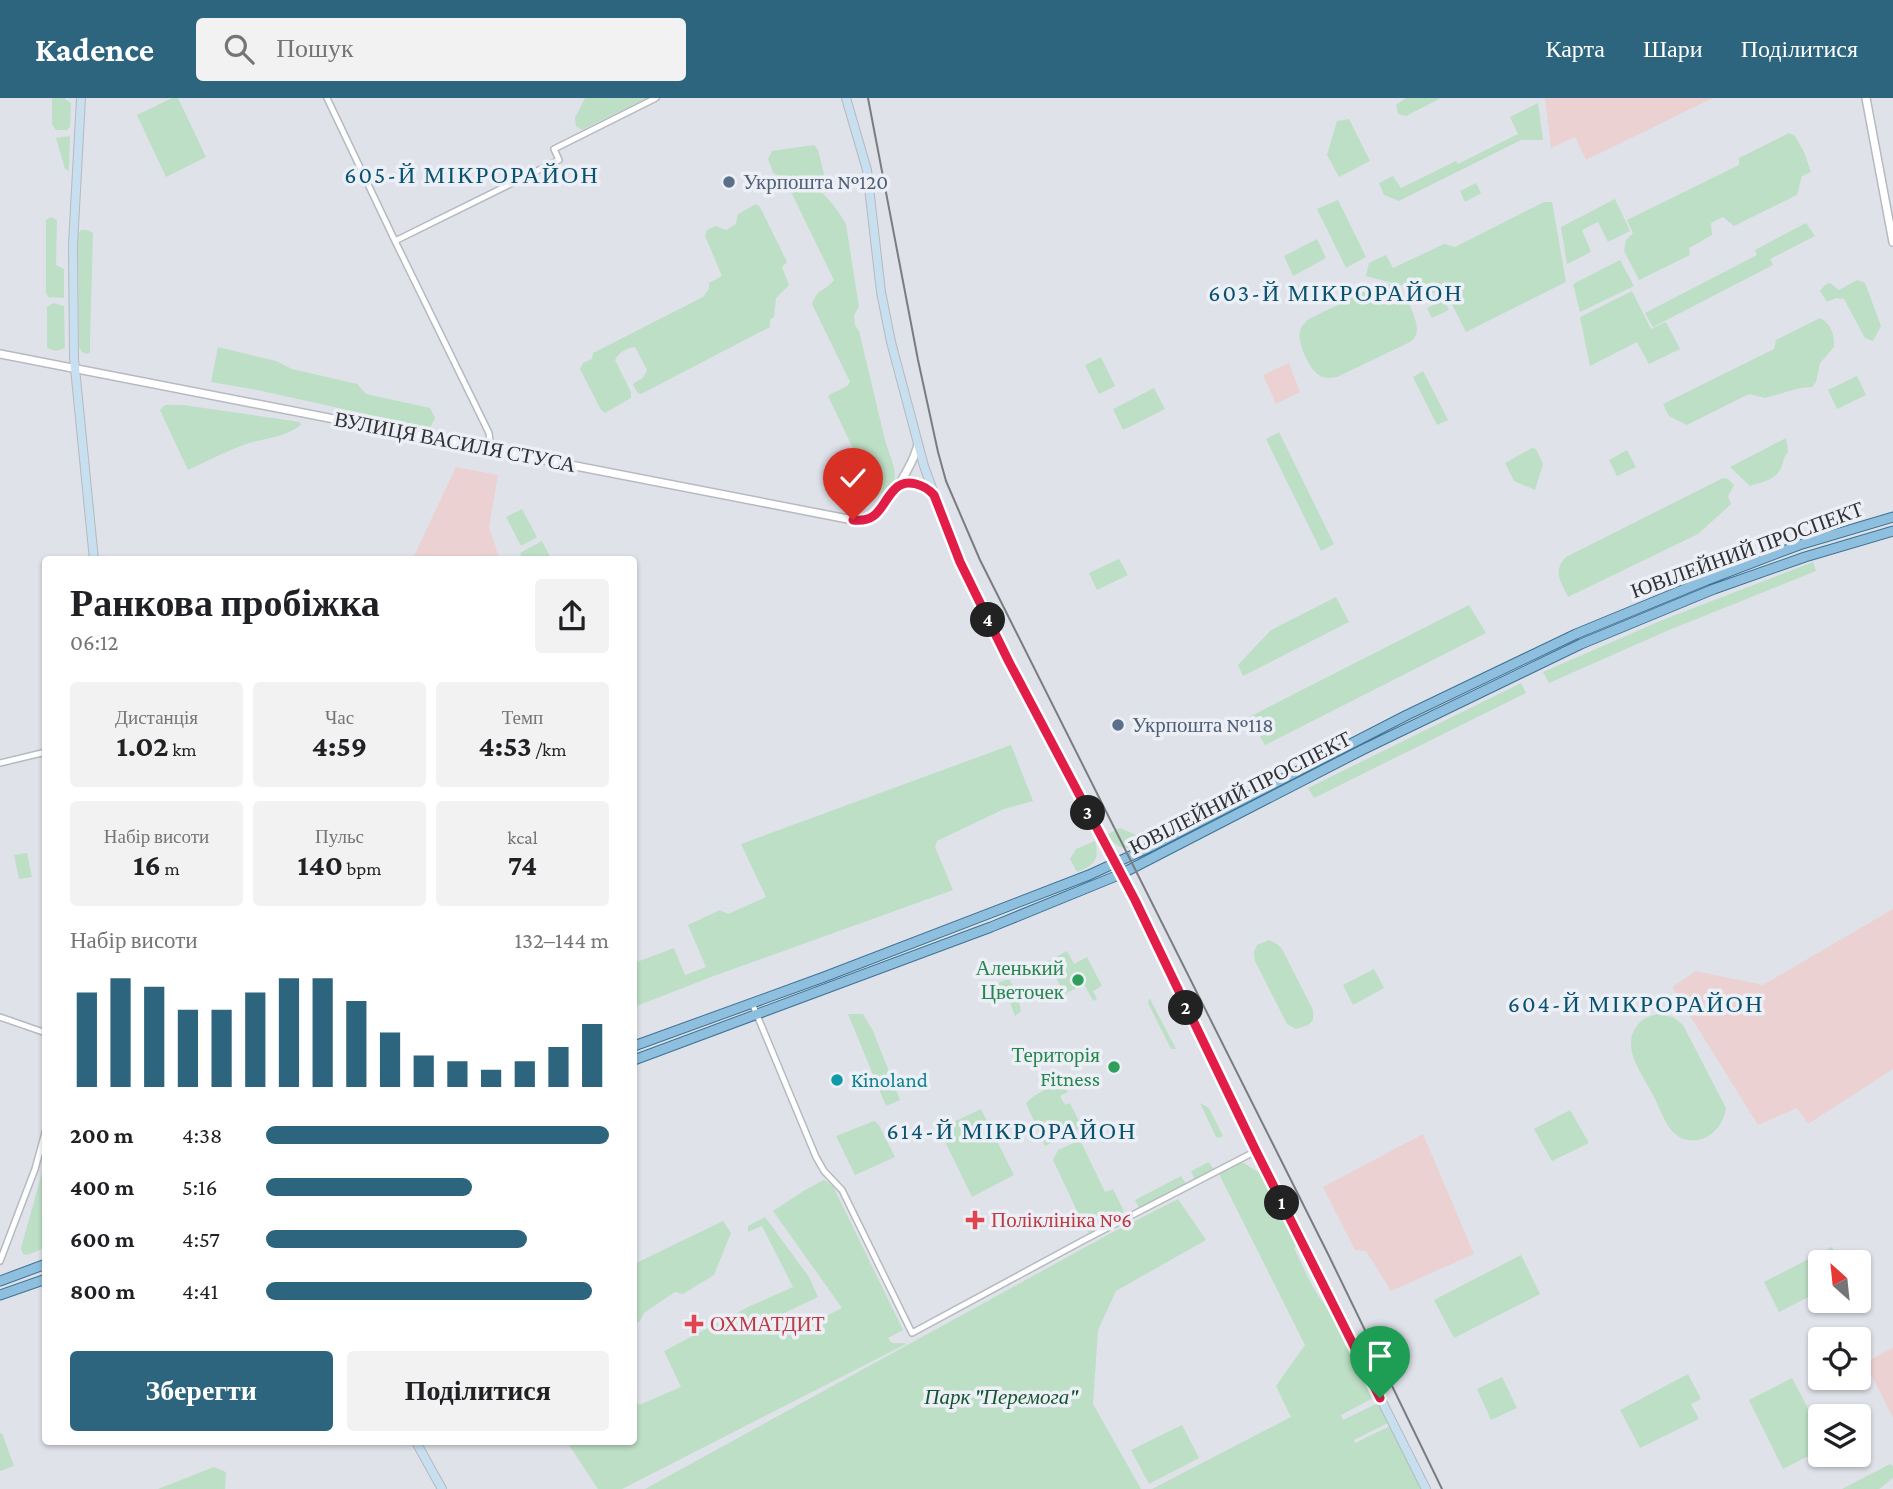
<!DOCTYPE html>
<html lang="uk">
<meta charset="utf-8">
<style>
body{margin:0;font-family:"Crimson Pro",serif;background:#f2f2f2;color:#202124;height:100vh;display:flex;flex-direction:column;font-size:26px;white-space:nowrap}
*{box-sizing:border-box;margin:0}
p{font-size:23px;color:#757577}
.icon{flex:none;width:38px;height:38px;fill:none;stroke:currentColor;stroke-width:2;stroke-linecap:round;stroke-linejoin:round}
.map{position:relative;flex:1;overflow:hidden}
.sheet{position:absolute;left:42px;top:458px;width:595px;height:889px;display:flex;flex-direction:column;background:#fff;border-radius:7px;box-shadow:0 2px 5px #0004}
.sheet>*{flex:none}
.needle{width:46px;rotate:333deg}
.tools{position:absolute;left:1808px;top:1152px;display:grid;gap:14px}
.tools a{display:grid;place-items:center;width:63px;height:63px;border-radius:7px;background:#fff;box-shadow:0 2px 5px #0004;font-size:35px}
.pin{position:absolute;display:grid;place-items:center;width:60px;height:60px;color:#fff;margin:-72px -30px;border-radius:50% 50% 50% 0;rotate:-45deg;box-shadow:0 0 7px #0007}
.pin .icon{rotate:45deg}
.km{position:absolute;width:35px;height:35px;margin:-18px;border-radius:50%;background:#222;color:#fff;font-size:19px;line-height:35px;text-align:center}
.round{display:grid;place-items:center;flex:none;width:74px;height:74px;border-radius:7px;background:#f2f2f2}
.headline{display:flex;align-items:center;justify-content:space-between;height:119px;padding:0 28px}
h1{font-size:38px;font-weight:700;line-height:52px}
.metrics{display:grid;grid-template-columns:repeat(3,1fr);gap:10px;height:119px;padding:7px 28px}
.metrics div{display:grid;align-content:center;border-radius:7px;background:#f2f2f2;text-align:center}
.metrics b{font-size:30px;font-weight:700}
.metrics small{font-size:19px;font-weight:400}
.metrics p{font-size:19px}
.chart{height:196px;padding:14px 28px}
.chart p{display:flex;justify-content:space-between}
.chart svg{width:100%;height:126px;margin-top:7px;stroke:#2d657f;stroke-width:6}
.primary-button{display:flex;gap:14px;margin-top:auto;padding:14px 28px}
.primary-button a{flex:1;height:80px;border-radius:7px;background:#2d657f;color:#fff;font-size:28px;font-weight:700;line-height:80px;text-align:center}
.primary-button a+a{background:#f2f2f2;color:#202124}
ul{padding:0 28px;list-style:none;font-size:23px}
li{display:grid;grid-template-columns:112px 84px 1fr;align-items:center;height:52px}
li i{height:18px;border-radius:9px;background:#2d657f}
header{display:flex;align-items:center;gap:42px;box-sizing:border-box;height:98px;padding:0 35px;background:#2d657f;color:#fff}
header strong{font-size:33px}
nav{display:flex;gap:38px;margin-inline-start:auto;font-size:24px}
.search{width:490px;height:63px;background:#f2f2f2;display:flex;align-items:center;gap:18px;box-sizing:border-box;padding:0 24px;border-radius:7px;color:#757577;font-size:26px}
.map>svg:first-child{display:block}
</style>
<header>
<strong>Kadence</strong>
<div class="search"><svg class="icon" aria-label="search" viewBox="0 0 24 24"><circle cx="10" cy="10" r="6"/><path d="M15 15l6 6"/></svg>Пошук</div>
<nav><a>Карта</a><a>Шари</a><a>Поділитися</a></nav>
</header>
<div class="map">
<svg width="1893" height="1391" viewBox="0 0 1893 1391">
<rect width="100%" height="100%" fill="#dfe2e9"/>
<path fill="#ecd1d2" d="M 1545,0 L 1713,0 L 1586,62 L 1575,39 L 1551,50 Z
M 1289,265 L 1300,294 L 1276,306 L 1263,277 Z
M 456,369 L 498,377 L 489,429 L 500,462 L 412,462 Z
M 1893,811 L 1893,971 L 1808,1026 L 1797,1010 L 1758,1027 L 1672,889 L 1696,873 L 1763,887 Z
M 1423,1036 L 1474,1156 L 1391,1193 L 1366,1153 L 1355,1152 L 1323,1089 Z
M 1893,1250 L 1893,1320 L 1865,1264 Z"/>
<path fill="#bddfc6" d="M 52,0 L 64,0 L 71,5 L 70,29 L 67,32 L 56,32 L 52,26 Z
M 172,0 L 178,0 L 206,59 L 166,79 L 137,17 Z
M 585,0 L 647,0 L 582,32 L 576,28 L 575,20 Z
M 1406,0 L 1441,0 L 1406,18 L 1398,16 L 1396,7 Z
M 1538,5 L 1543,42 L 1521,42 L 1399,103 L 1384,97 L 1379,85 L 1393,78 L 1401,90 L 1456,63 L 1458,66 L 1518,36 L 1510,19 Z
M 1349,21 L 1370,63 L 1339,79 L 1327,57 L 1337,23 Z
M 1789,35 L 1795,38 L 1804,54 L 1811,74 L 1802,78 L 1797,97 L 1734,128 L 1723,119 L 1711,125 L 1712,137 L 1689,150 L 1690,157 L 1639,182 L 1624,153 L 1626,142 L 1633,135 L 1627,122 L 1739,67 L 1739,60 Z
M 70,38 L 69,73 L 65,71 L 56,40 Z
M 814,47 L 818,52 L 824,76 L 822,79 L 786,84 L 773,74 L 768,61 L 772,53 Z
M 1476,85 L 1481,95 L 1465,104 L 1460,93 Z
M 812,87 C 826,96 838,112 846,126 L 859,209 L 854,217 L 855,227 L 859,233 L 885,342 L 894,369 L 895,381 C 885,393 870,406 854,410 L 849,406 L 849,397 L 868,386 L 869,384 L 828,298 C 835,292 846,292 850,284 L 812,206 C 818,189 825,194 834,182 L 792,96 L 794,91 Z
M 1615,101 L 1630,133 L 1608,144 L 1598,124 L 1582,132 L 1591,154 L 1567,166 L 1561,129 Z
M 1338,102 L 1366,159 L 1346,170 L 1317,111 Z
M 1544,104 L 1552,104 L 1566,184 L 1466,234 L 1445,193 L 1431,195 L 1366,178 L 1369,165 L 1386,157 L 1393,170 L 1444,146 L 1455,149 Z
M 756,106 L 760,109 L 787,164 L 782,169 L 789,187 L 776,200 L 774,219 L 770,222 L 770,229 L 641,296 L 638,295 L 633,287 L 634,285 L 643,280 L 647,272 L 635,249 C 627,250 618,255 615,262 L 631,294 L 631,300 L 605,315 L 601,312 L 580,271 L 583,265 L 592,261 L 593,255 L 703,199 L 709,191 L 709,185 L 722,178 L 705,138 L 707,132 L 716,128 L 726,132 L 736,126 L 738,116 Z
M 51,119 L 57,122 L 56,167 L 64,171 L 64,200 L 48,199 L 46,194 L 46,122 Z
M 1806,125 L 1815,138 L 1770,161 L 1773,167 L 1653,229 L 1645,215 L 1757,157 L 1755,152 Z
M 81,132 L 87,132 L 93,135 L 90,241 L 90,254 L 87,256 L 82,254 L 79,249 L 78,136 Z
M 1317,141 L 1326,160 L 1293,178 L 1284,158 Z
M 1620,162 L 1634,188 L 1580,214 L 1573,186 Z
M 1857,182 L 1865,185 L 1881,228 L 1873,243 L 1865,240 L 1844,201 L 1836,200 L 1827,204 L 1820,193 L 1825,187 L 1830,185 L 1839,192 Z
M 1385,186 C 1391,187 1396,188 1400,192 C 1408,201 1422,229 1415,239 C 1414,242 1408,245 1406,246 L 1337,279 C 1330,280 1325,281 1319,277 C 1309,271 1295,241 1301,230 C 1302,228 1307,222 1309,221 L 1376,188 Z
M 1632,193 L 1651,231 L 1666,224 L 1680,251 L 1649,266 L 1637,244 L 1590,268 L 1580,219 Z
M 1444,202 L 1449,212 L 1432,220 L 1427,210 Z
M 53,205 L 64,208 L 65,250 L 56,253 L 47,250 L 47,209 Z
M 1820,220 C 1832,227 1834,236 1834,249 L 1820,265 L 1816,284 L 1812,289 L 1800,290 L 1765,300 L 1749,296 L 1687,327 L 1669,318 L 1663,306 L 1774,251 L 1776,242 Z
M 218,249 L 276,263 L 292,271 L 357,286 L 366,296 L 430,310 L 435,320 L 430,330 L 257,292 L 211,284 Z
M 1101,259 L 1115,288 L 1099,296 L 1085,267 Z
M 1423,273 L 1448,322 L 1437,327 L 1413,279 Z
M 1857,278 L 1866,297 L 1837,311 L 1828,292 Z
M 1154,290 L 1165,311 L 1123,332 L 1113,311 Z
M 165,307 L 183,307 L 300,324 L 301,327 C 285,339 267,340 249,345 C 228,352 208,363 188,372 L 160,312 Z
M 1279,334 L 1334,446 L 1321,453 L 1266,341 Z
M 1786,340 L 1788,354 C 1783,359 1784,363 1781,370 C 1776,382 1762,384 1750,388 L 1730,369 Z
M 1532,350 L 1536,351 L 1543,366 L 1535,392 L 1514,383 L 1505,365 Z
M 1627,352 L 1636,369 L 1617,378 L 1609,362 Z
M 1723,380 L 1728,381 L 1734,387 L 1728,398 L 1731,406 L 1698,436 L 1568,499 C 1561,483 1552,474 1566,459 Z
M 522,411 L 537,439 L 521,448 L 506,419 Z
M 542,443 L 552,462 L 524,462 L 520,455 Z
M 1119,461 L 1128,477 L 1097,492 L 1089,475 Z
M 1813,464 L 1816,473 L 1669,532 L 1549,585 L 1543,574 L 1665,521 Z
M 1336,499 L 1349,524 L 1243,578 L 1238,567 L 1271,532 Z
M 1469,507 L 1486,535 L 1265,647 L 1249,619 Z
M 1521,585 L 1526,595 L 1314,700 L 1308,690 Z
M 1011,647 L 1033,703 L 1004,711 L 937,743 L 935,749 L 953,792 L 711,879 L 634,909 L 634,865 L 674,850 L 685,877 L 706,869 L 688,827 L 720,812 L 728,816 L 766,799 L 741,746 Z
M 1120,730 L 1139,738 L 1141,746 C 1126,753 1115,751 1108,736 Z
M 1095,743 C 1100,762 1094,768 1077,774 L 1070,761 L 1076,751 Z
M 27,755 L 32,779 L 19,781 L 14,757 Z
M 1269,842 L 1277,846 L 1282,851 L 1313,912 L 1313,922 L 1308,927 L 1296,931 L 1287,926 L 1255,863 L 1254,854 L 1257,847 Z
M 1067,853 L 1074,866 L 1087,859 L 1102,888 L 1093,893 L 1097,901 L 1093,903 L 1084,886 L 1065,896 L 1054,876 L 1048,878 L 1042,866 Z
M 1374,871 L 1384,890 L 1353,907 L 1343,887 Z
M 1005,882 L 1010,882 L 1019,903 L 1021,913 L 1015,918 L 1007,897 L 1003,898 L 998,885 Z
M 1149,901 L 1150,901 L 1176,951 L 1171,951 L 1148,905 Z
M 848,916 L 863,916 L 873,933 L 900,1002 L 886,1008 Z
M 1660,916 L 1673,919 L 1683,927 L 1726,1010 C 1723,1034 1696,1054 1674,1035 C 1665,1027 1659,1008 1653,997 C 1643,977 1620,949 1637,928 C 1642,920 1651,917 1660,916 Z
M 1062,982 L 1068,994 L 1060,998 L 1065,1007 L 1070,1005 L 1082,1029 L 1045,1048 L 1026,1005 L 1034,998 Z
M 1200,1005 L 1209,1010 L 1223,1038 L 1219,1040 L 1216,1039 Z
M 981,1011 L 1014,1077 L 972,1099 L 939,1031 Z
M 1570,1012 L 1589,1045 L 1552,1063 L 1534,1031 Z
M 874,1023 L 879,1027 L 895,1059 L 855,1077 L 836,1038 Z
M 1080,1042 L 1105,1094 L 1113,1091 L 1123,1111 L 1123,1121 L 1092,1137 L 1086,1132 L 1053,1062 L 1058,1052 Z
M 45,1064 L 45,1150 L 27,1157 L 23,1156 L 21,1150 Z
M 1209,1064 L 1214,1072 L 1195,1082 L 1191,1073 Z
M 1242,1064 L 1263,1077 L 1299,1147 L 1294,1150 C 1305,1173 1314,1196 1332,1215 L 1375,1299 L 1341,1317 L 1343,1322 L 1378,1305 L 1388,1325 L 1354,1342 L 1355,1345 L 1390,1328 L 1422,1391 L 1152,1391 L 1291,1319 L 1276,1288 L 1305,1247 L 1219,1076 Z
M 1181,1078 L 1186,1086 L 1139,1110 L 1135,1102 Z
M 824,1082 L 833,1088 L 903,1232 L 888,1240 L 892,1245 L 904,1245 L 906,1246 L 622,1391 L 598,1391 L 567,1344 L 634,1344 L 634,1301 L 639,1307 L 681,1289 L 664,1253 L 748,1209 L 793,1189 L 762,1128 L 748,1134 L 748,1128 L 765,1119 L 809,1179 L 818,1199 L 784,1215 L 795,1234 L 842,1210 L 773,1113 L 805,1092 Z
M 1178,1101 L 1206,1142 L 1116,1193 L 1098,1232 L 1093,1306 L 1141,1391 L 645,1391 L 1113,1134 Z
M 723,1123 L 731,1135 L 714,1177 L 683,1196 L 675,1194 L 644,1215 L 640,1223 L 634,1226 L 634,1166 Z
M 1832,1149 L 1839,1164 L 1820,1164 L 1820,1193 L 1779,1214 L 1764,1184 Z
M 1521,1157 L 1540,1196 L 1454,1240 L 1434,1202 Z
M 1688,1276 L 1701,1301 L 1691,1306 L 1699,1321 L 1640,1350 L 1620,1312 Z
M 1502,1279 L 1517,1310 L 1491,1322 L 1477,1291 Z
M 1792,1280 L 1820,1333 L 1820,1352 L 1783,1371 L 1749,1302 Z
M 1182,1327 L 1199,1360 L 1149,1386 L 1131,1352 Z
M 2,1335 L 14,1368 L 0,1373 L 0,1336 Z
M 1890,1366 L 1893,1368 L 1893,1380 L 1879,1391 L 1842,1391 Z
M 214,1369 L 226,1374 L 225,1391 L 158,1391 Z"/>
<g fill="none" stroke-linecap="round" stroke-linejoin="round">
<defs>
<path id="minor" d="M 327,0 L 395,143 L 489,335 L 491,351
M 395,143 L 559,62 L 554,51 L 656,0
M 0,665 L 46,654
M 752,905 L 816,1059 L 824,1073 L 842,1092 L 912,1235 L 1086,1141 L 1256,1053
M 0,919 L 46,935
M 0,1163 L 35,1071 L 46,1031"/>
<path id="tertiary" d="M 1866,0 L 1893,144
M 0,256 L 853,422 C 860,423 864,423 870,420 C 886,412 914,365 918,346
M 896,390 C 909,383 923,385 933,396"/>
<path id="secondary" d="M 81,0 L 73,147 L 74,260 L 94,462
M 846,0 L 867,72 L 881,194 L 891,244 L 924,368 L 948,434 L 1009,564 L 1134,802 L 1256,1053 L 1426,1391
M 416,1344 L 442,1391"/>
<path id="primary" d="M 634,948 L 824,879 L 1089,777 L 1150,749 L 1407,617 L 1576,536 L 1707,482 L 1799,447 L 1893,419
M 634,962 L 991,829 L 1121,776 L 1362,652 L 1581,546 L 1714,491 L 1805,459 L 1893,433
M 0,1183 L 46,1166
M 0,1197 L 46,1181"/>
</defs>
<use href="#minor" stroke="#b6b9c0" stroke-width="8"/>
<use href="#tertiary" stroke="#b6b9c0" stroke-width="10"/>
<use href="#secondary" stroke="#b6b9c0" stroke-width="10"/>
<use href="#primary" stroke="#3d7294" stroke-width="11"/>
<use href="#minor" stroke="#fff" stroke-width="5"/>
<use href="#tertiary" stroke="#fff" stroke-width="7"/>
<use href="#secondary" stroke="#c7dfee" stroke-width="8"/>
<use href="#primary" stroke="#8fbfde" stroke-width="9"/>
<path stroke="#7a7c80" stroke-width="2" d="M 868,0 L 918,262 L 938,354 L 946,383 L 980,462 L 1329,1158 L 1442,1391"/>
</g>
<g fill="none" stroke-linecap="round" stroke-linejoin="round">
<defs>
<path id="route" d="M 853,422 C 880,425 880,406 895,391 C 906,379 925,387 934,397 L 960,464 L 1009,564 L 1135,802 L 1256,1053 L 1380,1300"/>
</defs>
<use href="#route" stroke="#fff" stroke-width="14"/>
<use href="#route" stroke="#e11d48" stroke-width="9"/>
</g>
<g fill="#5c6f8a" stroke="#eceff6" stroke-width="2.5">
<circle cx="729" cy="84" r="7"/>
<circle cx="1118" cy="627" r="7"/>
</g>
<g fill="#2e9e5b" stroke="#eceff6" stroke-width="2.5">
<circle cx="1078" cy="882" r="7"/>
<circle cx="1114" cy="969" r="7"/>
</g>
<circle fill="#0f9aa8" stroke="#eceff6" stroke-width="2.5" cx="837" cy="982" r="7"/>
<g fill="#e0444e" stroke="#eceff6" stroke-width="2.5">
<path d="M971.5 1111.5h7v7h7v7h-7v7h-7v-7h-7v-7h7z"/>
<path d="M690.5 1215.5h7v7h7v7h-7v7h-7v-7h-7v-7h7z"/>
</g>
<g text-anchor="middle" stroke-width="7" stroke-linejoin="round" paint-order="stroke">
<g font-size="21" fill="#4e5e75" stroke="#eceff6" text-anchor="start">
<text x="743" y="91">Укрпошта №120</text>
<text x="1132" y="634">Укрпошта №118</text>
</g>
<g font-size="21" fill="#303133" stroke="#eceff6">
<text transform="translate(455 344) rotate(11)" y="7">ВУЛИЦЯ ВАСИЛЯ СТУСА</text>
<text transform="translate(1747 452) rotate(-20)" y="7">ЮВІЛЕЙНИЙ ПРОСПЕКТ</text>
<text transform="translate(1240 695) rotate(-27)" y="7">ЮВІЛЕЙНИЙ ПРОСПЕКТ</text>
</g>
<g font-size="21" fill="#27864d" stroke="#eceff6" text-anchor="end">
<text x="1064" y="877">Аленький<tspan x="1064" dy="24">Цветочек</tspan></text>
<text x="1100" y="964">Територія<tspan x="1100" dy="24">Fitness</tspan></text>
</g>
<g font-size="21" fill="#0d838f" stroke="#eceff6" text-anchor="start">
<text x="851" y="989">Kinoland</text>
</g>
<g font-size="21" fill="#be3a42" stroke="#eceff6" text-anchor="start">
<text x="991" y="1129">Поліклініка №6</text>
<text x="710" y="1233">ОХМАТДИТ</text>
</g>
<g font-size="21" font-style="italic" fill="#155630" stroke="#eceff6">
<text x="1001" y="1306">Парк "Перемога"</text>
</g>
<g font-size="24" letter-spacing="2" fill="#08526f" stroke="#eceff6">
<text x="472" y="85">605-Й МІКРОРАЙОН</text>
<text x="1336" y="203">603-Й МІКРОРАЙОН</text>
<text x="1636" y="914">604-Й МІКРОРАЙОН</text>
<text x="1012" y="1041">614-Й МІКРОРАЙОН</text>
</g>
</g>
</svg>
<div class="tools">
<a><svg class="needle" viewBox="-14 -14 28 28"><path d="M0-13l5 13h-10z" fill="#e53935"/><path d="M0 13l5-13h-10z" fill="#757577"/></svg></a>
<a><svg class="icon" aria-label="locate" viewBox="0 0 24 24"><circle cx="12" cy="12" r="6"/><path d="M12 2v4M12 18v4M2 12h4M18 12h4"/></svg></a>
<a><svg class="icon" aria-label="layers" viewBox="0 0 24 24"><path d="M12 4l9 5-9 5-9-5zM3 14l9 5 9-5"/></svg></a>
</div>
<div class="pin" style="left:1380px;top:1300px;background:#1e9e55"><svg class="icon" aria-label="arrive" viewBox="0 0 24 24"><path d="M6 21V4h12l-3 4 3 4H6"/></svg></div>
<div class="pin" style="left:853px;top:422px;background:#d93025"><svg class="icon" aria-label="check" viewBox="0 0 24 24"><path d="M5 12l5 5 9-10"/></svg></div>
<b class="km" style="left:1282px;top:1105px">1</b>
<b class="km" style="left:1186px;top:910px">2</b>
<b class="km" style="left:1088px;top:715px">3</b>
<b class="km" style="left:988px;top:522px">4</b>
<section class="sheet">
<div class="headline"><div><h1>Ранкова пробіжка</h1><p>06:12</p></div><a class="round"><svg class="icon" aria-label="share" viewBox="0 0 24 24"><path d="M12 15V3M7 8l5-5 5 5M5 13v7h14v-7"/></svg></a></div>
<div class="metrics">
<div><p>Дистанція</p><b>1.02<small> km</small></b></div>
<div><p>Час</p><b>4:59</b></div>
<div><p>Темп</p><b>4:53<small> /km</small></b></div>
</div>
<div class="metrics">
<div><p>Набір висоти</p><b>16<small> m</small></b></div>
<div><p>Пульс</p><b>140<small> bpm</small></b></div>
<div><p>kcal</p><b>74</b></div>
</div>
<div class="chart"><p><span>Набір висоти</span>132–144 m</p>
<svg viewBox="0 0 160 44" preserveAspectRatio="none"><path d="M5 44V11M15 44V6M25 44V9M35 44V17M45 44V17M55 44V11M65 44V6M75 44V6M85 44V14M95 44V25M105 44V33M115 44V35M125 44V38M135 44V35M145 44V30M155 44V22"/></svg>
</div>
<ul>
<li><b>200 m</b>4:38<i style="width:100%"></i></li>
<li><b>400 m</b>5:16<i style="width:60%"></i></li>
<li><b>600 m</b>4:57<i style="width:76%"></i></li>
<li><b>800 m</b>4:41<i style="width:95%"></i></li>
</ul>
<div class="primary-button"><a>Зберегти</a><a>Поділитися</a></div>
</section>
</div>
